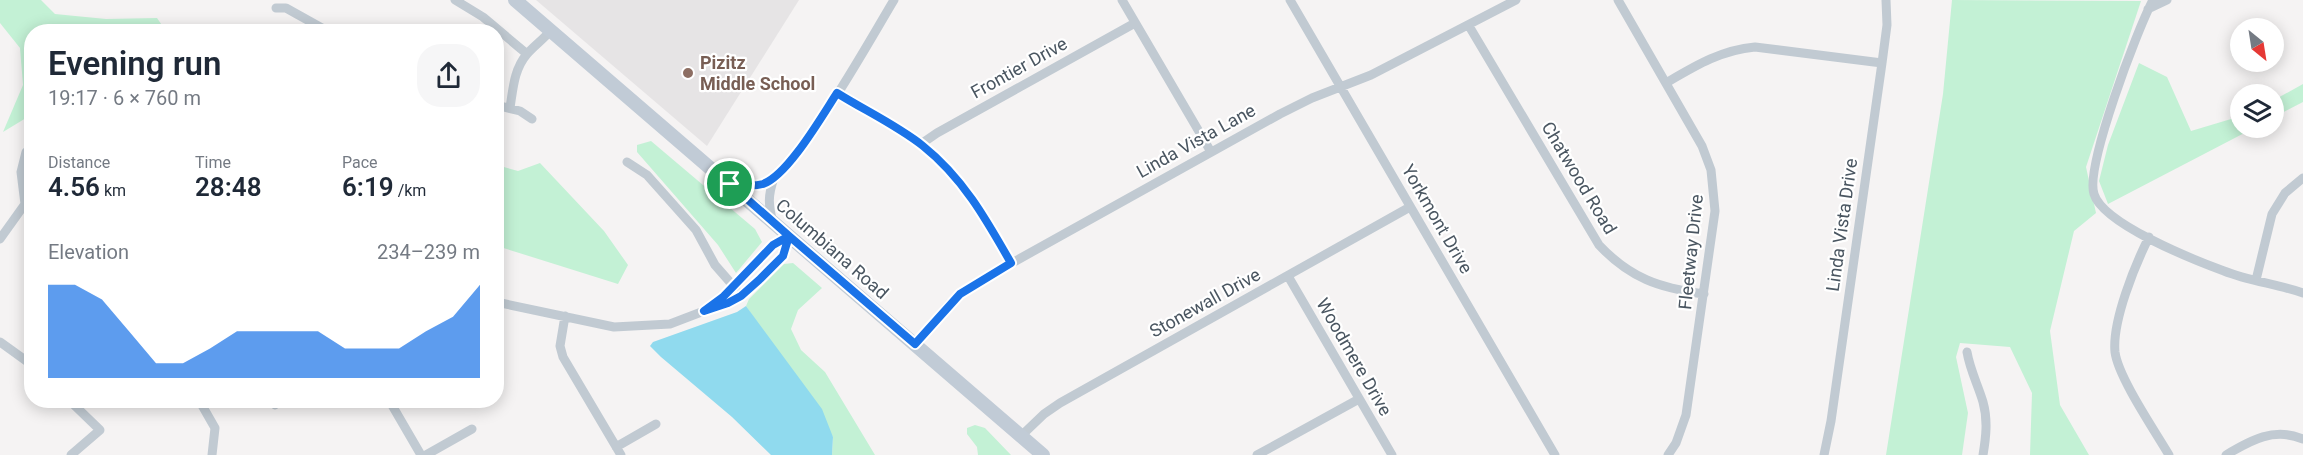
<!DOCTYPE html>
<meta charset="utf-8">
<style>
body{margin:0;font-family:Roboto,sans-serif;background:#f6f6f7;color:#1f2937;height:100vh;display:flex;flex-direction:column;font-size:22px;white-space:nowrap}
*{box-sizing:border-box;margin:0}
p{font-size:20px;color:#747a83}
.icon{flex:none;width:33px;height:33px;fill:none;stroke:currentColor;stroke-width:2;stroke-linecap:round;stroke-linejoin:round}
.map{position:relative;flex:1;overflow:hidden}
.sheet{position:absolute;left:24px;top:24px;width:480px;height:384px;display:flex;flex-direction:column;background:#fff;border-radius:24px;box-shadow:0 3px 15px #0003}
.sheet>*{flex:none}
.needle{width:39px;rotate:150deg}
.fabs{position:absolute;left:2230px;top:18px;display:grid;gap:12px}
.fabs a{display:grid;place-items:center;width:54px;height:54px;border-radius:50%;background:#fff;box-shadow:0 3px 15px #0003;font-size:30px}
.pin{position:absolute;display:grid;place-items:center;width:51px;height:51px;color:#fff;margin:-26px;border:3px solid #fff;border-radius:50%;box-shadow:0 2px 6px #0007}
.round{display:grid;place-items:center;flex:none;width:63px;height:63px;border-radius:24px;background:#f6f6f7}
.headline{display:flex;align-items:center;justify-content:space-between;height:102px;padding:0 24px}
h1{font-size:33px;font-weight:600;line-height:45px}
.metrics{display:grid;grid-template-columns:repeat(3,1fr);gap:9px;height:102px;padding:6px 24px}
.metrics div{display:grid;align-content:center}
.metrics b{font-size:26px;font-weight:600}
.metrics small{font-size:16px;font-weight:400}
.metrics p{font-size:16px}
.chart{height:168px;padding:12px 24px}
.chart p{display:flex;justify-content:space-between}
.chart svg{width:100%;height:108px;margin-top:6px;fill:#1a73e8;opacity:.7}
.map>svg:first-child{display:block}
</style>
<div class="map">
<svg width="2303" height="455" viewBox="0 0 2303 455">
<rect width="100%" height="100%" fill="#f5f3f3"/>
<path fill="#e6e4e5" d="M 536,0 L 799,0 L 707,146 Z"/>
<path fill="#c3f1d5" d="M 0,0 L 41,0 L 55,14 L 106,19 L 157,18 L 166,31 L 32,32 L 31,115 L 3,132 L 23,85 L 20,48 L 0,23 Z
M 1952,0 L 2141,1 L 2086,167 L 2096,213 L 2074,231 L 2050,331 L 2060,405 L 2089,455 L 2030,455 L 2032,393 L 2010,347 L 1960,343 L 1956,357 L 1968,413 L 1962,455 L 1886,455 L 1943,94 Z
M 2139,63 L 2167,77 L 2191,131 L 2241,116 L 2241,128 L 2254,128 L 2108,204 L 2099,181 L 2108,145 Z
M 2303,84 L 2303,102 L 2274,117 L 2274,100 Z
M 651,141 L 755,229 L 762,242 L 736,273 L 718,245 L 637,152 L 637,145 Z
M 540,163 L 604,231 L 628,265 L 618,284 L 497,246 L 497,165 L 518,171 Z
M 793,263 L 822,288 L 798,310 L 791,329 L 801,350 L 825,372 L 875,455 L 832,455 L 833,437 L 746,306 L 749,299 L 784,264 Z
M 975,425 L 985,428 L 1011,455 L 978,455 L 977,447 L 967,434 L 967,428 Z"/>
<path fill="#90daee" d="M 746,306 L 822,409 L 833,437 L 832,455 L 771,455 L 732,417 L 661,357 L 650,346 L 653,342 L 737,312 Z"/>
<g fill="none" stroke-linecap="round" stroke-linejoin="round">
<path stroke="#c1cad2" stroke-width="9" d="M 455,0 L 483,17 L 527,54
M 1122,0 L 1211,152
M 1290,0 L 1555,455
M 1618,0 L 1702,146 L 1711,170 L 1715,211 L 1686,415 L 1676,443 L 1668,455
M 2153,0 C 2137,30 2085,167 2094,194 C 2103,224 2194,260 2224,271 C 2249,281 2277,284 2303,293
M 276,8 L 286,8 L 329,32
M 2148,9 L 2167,0
M 1469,26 L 1599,245 C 1630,278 1659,288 1704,294
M 1666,83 C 1695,66 1721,50 1755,47 L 1882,63
M 837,93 C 864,110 898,126 923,146 C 963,178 986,219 1011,263
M 496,105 L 520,111 L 532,119
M 510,108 C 513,89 514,69 527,54 C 535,45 544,39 551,30
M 921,144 L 937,133 L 1135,23
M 627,162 L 647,175 L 696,230 L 715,265 L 736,289
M 730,184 C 742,185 755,188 766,182 C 801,165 871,38 894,0
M 773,222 C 768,205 768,195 774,178
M 789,236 L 783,256 L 759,280 L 741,296 L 727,303 L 704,311 L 723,297 L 773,245 Z
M 2149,237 C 2135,265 2112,321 2115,352 C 2118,377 2155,431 2169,455
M 0,239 L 25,204 L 21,172 L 26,152 L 32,149
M 1288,276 L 1392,455
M 2256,280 L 2272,214 L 2285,193 L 2303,178
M 496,302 L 614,327 L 670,324 L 704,311
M 565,316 L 560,346 L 563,357 L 621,455
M 0,342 L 32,365
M 915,344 L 950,303 L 976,283 L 1280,114 L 1312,98 L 1371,75 L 1516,0
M 1967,352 C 1970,370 1978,385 1983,402 C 1988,420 1986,437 1983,455
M 69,400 L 100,430 L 71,455
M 199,400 L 215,428 L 212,455
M 389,400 L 421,455
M 275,405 L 278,400
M 1021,436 L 1044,414 L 1060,403 L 1410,207
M 616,447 L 656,424
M 426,455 L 472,429
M 1257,455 L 1359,399
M 1824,455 L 1831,421 L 1882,63 L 1887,25 L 1886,0
M 2226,455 C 2251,440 2274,427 2303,439"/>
<path stroke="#c1cbd6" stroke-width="14" d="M 515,0 L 1043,455"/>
</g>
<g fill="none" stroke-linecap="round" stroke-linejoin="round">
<defs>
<path id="route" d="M 730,184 L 789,236 L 773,245 L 723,297 L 704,311 L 728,303 L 741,296 L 759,280 L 783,256 L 789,236 L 915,344 L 960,294 L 1011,263 C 986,219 963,178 923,146 C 898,126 864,110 837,93 C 822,116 788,175 763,184 C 752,187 741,185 730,184"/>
</defs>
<use href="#route" stroke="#fff" stroke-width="12"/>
<use href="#route" stroke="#1a73e8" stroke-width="8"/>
</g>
<circle fill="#8d6e63" stroke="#fff" stroke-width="2" cx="688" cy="73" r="6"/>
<g text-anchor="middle" stroke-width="4.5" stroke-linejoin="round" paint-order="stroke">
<g font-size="18" font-weight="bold" fill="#785e54" stroke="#fff" text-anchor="start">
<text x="700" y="69">Pizitz<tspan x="700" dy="21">Middle School</tspan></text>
</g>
<g font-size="18" fill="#4a5661" stroke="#fff">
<text transform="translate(1019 68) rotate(-29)" y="6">Frontier Drive</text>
<text transform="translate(1196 141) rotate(-29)" y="6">Linda Vista Lane</text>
<text transform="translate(1579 178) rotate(59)" y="6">Chatwood Road</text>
<text transform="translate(1437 219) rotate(60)" y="6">Yorkmont Drive</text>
<text transform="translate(1842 225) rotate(-82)" y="6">Linda Vista Drive</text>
<text transform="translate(832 249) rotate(41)" y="6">Columbiana Road</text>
<text transform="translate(1691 252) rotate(-84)" y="6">Fleetway Drive</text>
<text transform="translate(1205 303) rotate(-29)" y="6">Stonewall Drive</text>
<text transform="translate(1354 357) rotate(60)" y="6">Woodmere Drive</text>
</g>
</g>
</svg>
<div class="fabs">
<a><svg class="needle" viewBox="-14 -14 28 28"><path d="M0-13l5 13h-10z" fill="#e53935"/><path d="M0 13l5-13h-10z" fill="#747a83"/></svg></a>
<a><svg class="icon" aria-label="layers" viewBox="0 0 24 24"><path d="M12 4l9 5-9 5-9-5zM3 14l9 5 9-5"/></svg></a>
</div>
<div class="pin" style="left:730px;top:184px;background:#1e9e55"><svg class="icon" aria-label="arrive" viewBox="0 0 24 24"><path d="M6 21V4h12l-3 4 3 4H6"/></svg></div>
<section class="sheet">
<div class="headline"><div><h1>Evening run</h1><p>19:17 · 6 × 760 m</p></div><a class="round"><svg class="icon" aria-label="share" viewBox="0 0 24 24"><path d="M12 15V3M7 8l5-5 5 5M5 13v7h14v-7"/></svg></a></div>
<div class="metrics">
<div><p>Distance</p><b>4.56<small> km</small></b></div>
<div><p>Time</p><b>28:48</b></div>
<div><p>Pace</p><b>6:19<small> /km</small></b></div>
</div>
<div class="chart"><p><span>Elevation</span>234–239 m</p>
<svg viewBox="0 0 160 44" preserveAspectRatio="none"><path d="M0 44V6L10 6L20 12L30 25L40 38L50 38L60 32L70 25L80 25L90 25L100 25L110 32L120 32L130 32L140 25L150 19L160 6V44z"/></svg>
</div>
</section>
</div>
